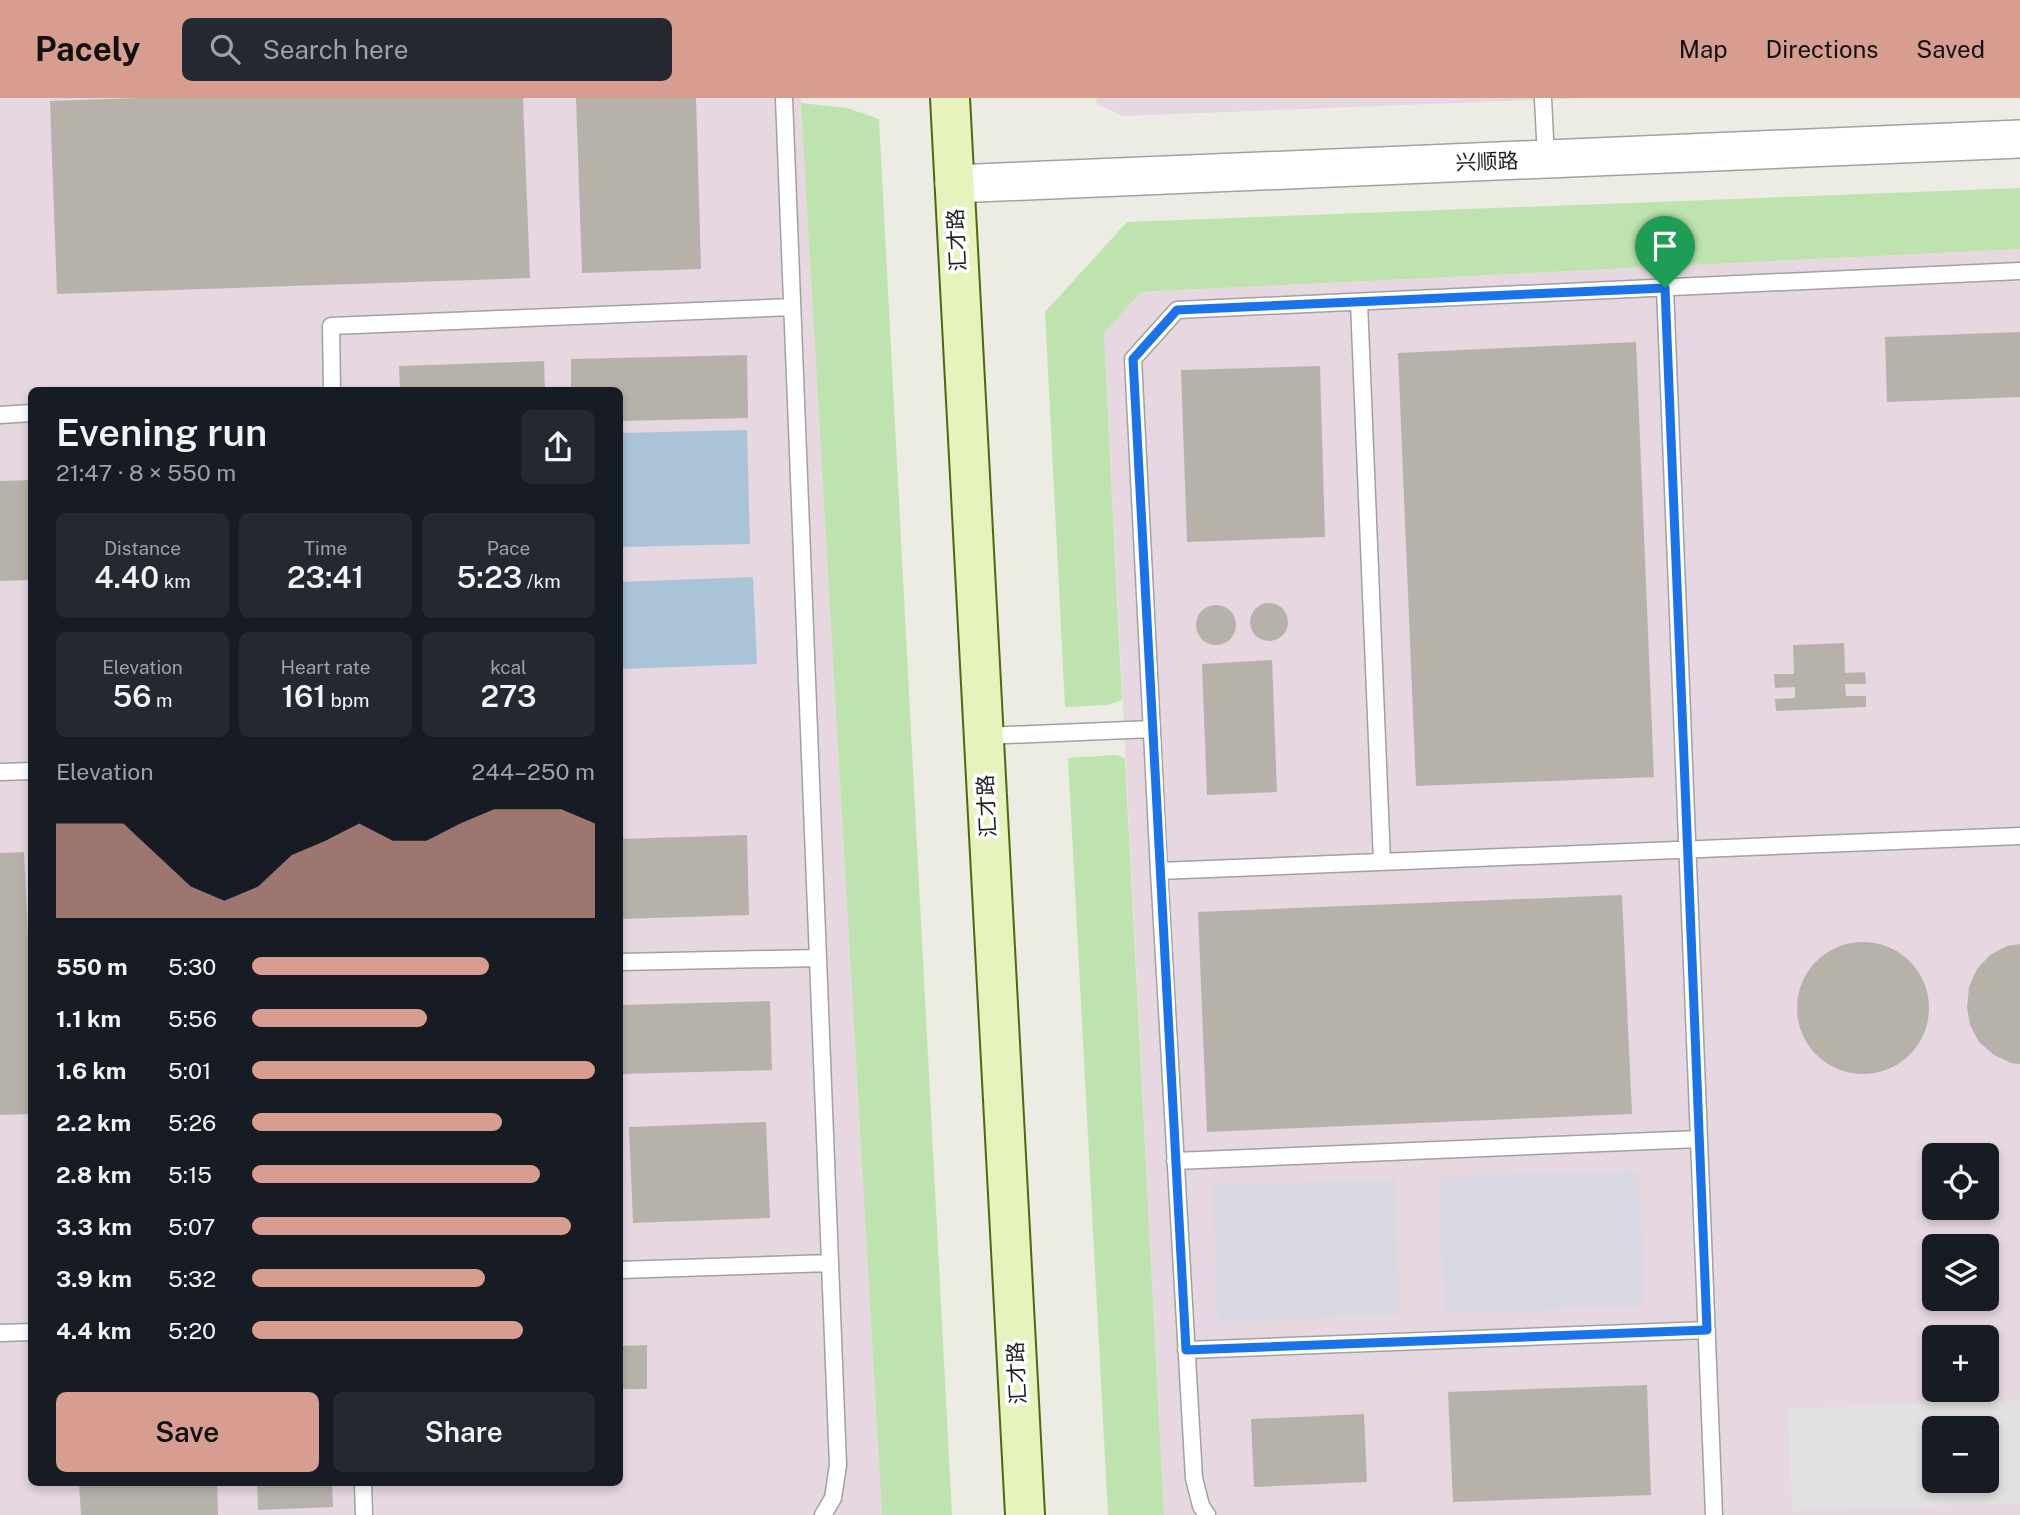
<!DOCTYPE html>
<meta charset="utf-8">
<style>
body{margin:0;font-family:"Public Sans","Noto Sans SC",sans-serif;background:#242831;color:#f1f3f6;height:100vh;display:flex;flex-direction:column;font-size:26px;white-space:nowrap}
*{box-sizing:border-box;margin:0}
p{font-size:23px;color:#9ea1a6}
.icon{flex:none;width:38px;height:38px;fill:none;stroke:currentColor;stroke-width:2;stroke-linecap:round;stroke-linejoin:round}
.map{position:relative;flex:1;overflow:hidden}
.drawer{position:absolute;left:28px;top:289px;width:595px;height:1099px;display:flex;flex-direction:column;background:#171b24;border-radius:10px;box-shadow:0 4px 10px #0003}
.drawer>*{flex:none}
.tools{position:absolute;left:1922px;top:1045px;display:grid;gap:14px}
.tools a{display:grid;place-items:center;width:77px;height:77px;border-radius:10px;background:#171b24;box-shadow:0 4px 10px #0003;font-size:35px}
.pin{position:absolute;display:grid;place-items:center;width:60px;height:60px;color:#fff;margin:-72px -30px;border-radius:50% 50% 50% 0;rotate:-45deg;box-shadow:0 0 7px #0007}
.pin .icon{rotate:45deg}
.round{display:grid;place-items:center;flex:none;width:74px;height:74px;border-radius:10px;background:#242831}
.headline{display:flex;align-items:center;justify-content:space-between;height:119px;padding:0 28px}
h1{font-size:38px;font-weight:600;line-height:52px}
.stats{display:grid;grid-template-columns:repeat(3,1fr);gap:10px;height:119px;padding:7px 28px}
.stats div{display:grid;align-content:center;border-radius:10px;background:#242831;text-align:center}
.stats b{font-size:30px;font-weight:600}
.stats small{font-size:19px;font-weight:400}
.stats p{font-size:19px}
.chart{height:196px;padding:14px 28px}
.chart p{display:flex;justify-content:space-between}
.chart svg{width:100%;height:126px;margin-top:7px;fill:#d69d90;opacity:.7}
.action{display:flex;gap:14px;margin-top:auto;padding:14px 28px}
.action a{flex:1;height:80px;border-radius:10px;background:#d69d90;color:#111;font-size:28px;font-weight:600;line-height:80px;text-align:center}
.action a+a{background:#242831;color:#f1f3f6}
ul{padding:0 28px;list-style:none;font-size:23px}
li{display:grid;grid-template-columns:112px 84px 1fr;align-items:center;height:52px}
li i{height:18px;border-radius:9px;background:#d69d90}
header{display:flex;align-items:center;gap:42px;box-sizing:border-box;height:98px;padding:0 35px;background:#d69d90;color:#111}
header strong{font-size:33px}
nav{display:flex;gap:38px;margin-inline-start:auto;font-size:24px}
.search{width:490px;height:63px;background:#242831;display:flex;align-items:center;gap:18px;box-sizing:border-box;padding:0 24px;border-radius:10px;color:#9ea1a6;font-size:26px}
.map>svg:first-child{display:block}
</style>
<header>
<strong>Pacely</strong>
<div class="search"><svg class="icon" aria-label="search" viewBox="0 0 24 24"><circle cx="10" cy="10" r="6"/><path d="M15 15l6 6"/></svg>Search here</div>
<nav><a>Map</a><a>Directions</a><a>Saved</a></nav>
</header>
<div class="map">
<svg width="2020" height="1417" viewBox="0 0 2020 1417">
<rect width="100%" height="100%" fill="#edece4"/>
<path fill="#e6d7e0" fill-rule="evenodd" d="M 0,0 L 801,0 L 882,1417 L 0,1417 ZM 32,292 L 620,292 L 620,1384 L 32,1384 Z
M 1096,0 L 1587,0 L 1123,18 L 1097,6 Z
M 2020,151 L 2020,1417 L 1164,1417 L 1104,235 L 1141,194 ZM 1934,1057 L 1986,1057 L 1986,1110 L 1934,1110 ZM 1934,1148 L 1986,1148 L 1986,1200 L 1934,1200 ZM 1934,1239 L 1986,1239 L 1986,1292 L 1934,1292 ZM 1934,1330 L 1986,1330 L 1986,1382 L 1934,1382 Z"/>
<path fill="#bee3af" d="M 801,5 L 847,10 L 879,21 L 952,1417 L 882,1417 Z
M 2020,90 L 2020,151 L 1141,194 L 1104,235 L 1122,602 L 1108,607 L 1065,609 L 1045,214 L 1127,124 Z
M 1115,657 L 1125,660 L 1164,1417 L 1108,1417 L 1068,660 Z"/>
<path fill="#e1e1e1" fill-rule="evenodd" d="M 2020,1302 L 2020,1405 L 1792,1413 L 1788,1311 ZM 1934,1330 L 1986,1330 L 1986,1382 L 1934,1382 Z"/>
<path fill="#dad8e3" d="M 1639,1072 L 1644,1208 L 1444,1216 L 1439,1079 Z
M 1395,1081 L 1400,1217 L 1218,1224 L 1213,1088 Z"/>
<path fill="#a9c3d7" d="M 747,332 L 750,446 L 620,449 L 620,335 Z
M 753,479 L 757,566 L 620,571 L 620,484 Z"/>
<path fill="#b6b2aa" d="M 139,0 L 523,0 L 530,180 L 57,196 L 50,3 Z
M 576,0 L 696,0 L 701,171 L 582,175 Z
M 2020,234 L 2020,299 L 1887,304 L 1885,239 Z
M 1636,244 L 1654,679 L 1416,688 L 1398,255 Z
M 747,257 L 748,320 L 620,323 L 620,292 L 571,292 L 571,261 Z
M 544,263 L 545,292 L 400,292 L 399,268 Z
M 1320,268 L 1325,439 L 1187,444 L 1181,272 Z
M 32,382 L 32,482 L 0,483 L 0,383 Z
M1250 524a19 19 0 1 1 38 0a19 19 0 1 1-38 0Z
M1196 527a20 20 0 1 1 40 0a20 20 0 1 1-40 0Z
M 1844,545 L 1845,575 L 1865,574 L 1866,586 L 1845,586 L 1846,598 L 1866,598 L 1866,609 L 1776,613 L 1775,601 L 1795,600 L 1795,589 L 1775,590 L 1774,576 L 1794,576 L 1793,547 Z
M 1272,562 L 1277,694 L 1207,697 L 1202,566 Z
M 747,737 L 749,817 L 620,821 L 620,741 Z
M 24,754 L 32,927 L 32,1016 L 0,1017 L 0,755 Z
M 1622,797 L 1632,1016 L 1207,1034 L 1198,814 Z
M1797 910a66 66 0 1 1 132 0a66 66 0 1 1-132 0Z
M 2020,846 L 2020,966 L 2011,965 L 1994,957 L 1979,944 L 1970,927 L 1967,909 L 1969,889 L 1977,871 L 1990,857 L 2007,848 Z
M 770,903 L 772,972 L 620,976 L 620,907 Z
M 766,1024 L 770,1120 L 633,1125 L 629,1029 Z
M 647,1247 L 647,1291 L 620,1291 L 620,1248 Z
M 1647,1287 L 1651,1397 L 1453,1404 L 1448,1294 Z
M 1364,1316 L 1367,1384 L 1254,1389 L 1251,1321 Z
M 79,1384 L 217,1384 L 218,1417 L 81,1417 Z
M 257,1384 L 332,1384 L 333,1409 L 258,1412 Z"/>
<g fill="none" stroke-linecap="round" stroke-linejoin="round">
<defs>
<path id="service" d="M 784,0 L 838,1367 L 833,1400 L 823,1417
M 1543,0 L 1546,61
M 2020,173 L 1177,212 L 1133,261 L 1159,773 L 2020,738
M 1665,190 L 1714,1417
M 1359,204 L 1382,764
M 332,292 L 331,228 L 792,209
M 0,317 L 32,315
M 984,638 L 1152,631
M 0,674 L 32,673
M 1159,773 L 1194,1380 L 1201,1408 L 1207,1417
M 620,864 L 818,860
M 1175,1063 L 1699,1041
M 620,1172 L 830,1165
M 0,1235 L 32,1234
M 1186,1252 L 1707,1232
M 363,1384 L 364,1417"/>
<path id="tertiary" d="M 954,86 L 2020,41"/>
<path id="secondary" d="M 950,0 L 1025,1417"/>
</defs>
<use href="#service" stroke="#a1a1a1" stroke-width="19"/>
<use href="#tertiary" stroke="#a1a1a1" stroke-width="40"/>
<use href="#secondary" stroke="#4e6810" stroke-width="42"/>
<use href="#service" stroke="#fff" stroke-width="16"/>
<use href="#tertiary" stroke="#fff" stroke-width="37"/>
<use href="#secondary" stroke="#e6f3bd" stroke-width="38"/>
</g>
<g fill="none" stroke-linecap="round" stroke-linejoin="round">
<defs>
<path id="route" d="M 1665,190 L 1707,1232 L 1186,1252 L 1133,261 L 1177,212 Z"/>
</defs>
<use href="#route" stroke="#fff" stroke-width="14"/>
<use href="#route" stroke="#1a73e8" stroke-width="9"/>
</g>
<g text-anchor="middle" stroke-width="7" stroke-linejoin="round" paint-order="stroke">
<g font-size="21" fill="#1d1d1d" stroke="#fff">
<text transform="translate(1487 64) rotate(-2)" y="7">兴顺路</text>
<text transform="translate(957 142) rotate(-93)" y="7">汇才路</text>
<text transform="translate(987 708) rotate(-93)" y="7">汇才路</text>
<text transform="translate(1017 1275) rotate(-93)" y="7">汇才路</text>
</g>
</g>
</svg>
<div class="tools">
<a><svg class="icon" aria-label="locate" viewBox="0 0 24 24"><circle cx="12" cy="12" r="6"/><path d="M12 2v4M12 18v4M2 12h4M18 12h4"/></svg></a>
<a><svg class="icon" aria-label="layers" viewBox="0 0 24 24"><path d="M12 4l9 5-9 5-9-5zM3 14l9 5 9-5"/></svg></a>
<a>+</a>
<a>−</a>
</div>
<div class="pin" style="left:1665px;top:190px;background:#1e9e55"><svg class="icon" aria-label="arrive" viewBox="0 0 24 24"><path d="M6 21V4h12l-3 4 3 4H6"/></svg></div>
<section class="drawer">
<div class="headline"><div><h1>Evening run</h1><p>21:47 · 8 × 550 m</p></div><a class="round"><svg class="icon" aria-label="share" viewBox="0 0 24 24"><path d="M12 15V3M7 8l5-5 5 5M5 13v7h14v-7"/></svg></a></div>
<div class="stats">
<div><p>Distance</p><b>4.40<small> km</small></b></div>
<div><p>Time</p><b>23:41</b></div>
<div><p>Pace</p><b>5:23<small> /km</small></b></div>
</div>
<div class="stats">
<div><p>Elevation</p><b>56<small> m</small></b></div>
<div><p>Heart rate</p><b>161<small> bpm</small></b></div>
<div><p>kcal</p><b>273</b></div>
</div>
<div class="chart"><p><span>Elevation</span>244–250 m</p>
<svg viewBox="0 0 160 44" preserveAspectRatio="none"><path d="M0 44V11L10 11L20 11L30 22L40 33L50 38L60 33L70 22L80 17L90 11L100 17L110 17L120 11L130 6L140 6L150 6L160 11V44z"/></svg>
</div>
<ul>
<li><b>550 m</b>5:30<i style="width:69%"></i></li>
<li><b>1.1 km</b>5:56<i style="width:51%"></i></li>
<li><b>1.6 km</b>5:01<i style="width:100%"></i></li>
<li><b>2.2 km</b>5:26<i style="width:73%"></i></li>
<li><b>2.8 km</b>5:15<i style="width:84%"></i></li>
<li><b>3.3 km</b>5:07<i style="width:93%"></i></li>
<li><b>3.9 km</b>5:32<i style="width:68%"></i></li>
<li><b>4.4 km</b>5:20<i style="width:79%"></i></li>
</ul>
<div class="action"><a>Save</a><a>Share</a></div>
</section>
</div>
